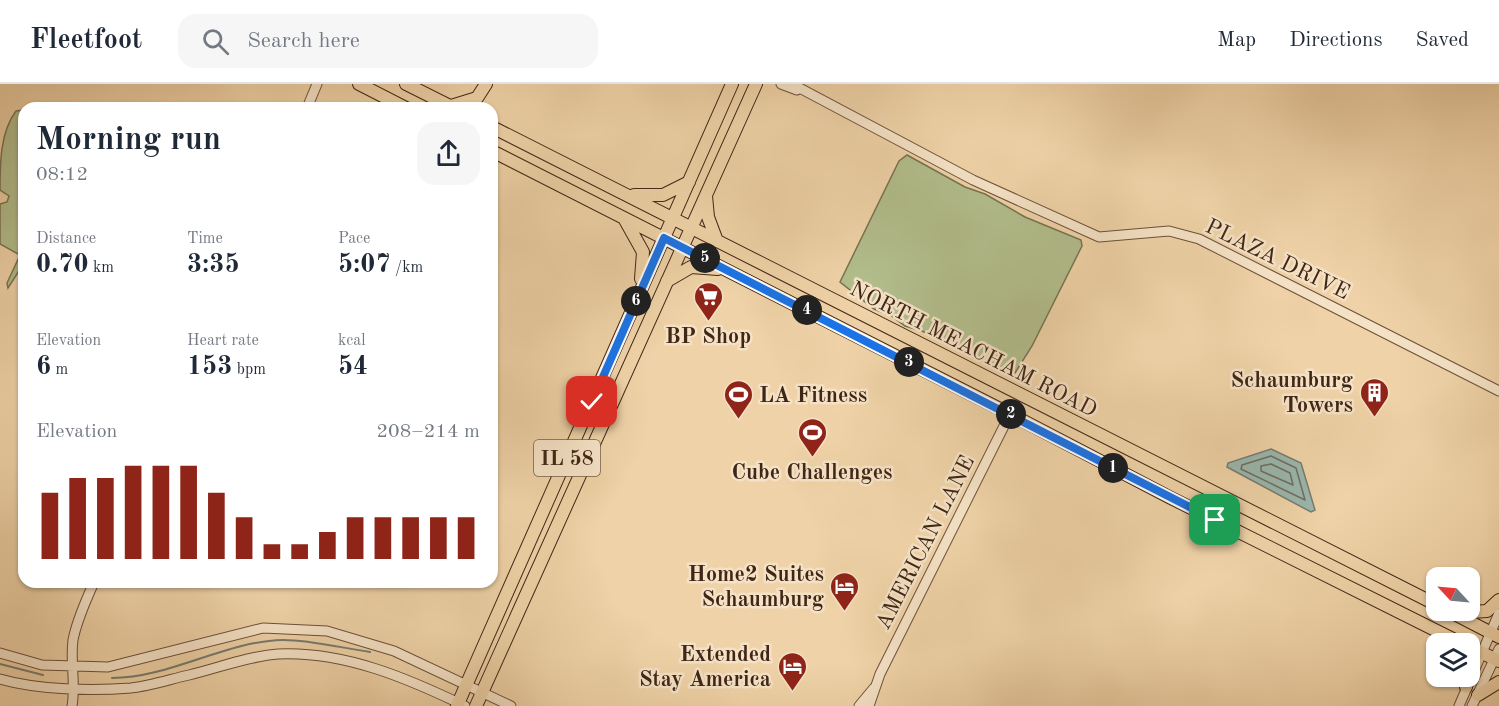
<!DOCTYPE html>
<meta charset="utf-8">
<style>
body{margin:0;font-family:"Old Standard TT",serif;background:#f6f6f7;color:#1f2937;height:100vh;display:flex;flex-direction:column;font-size:22px;white-space:nowrap}
*{box-sizing:border-box;margin:0}
p{font-size:20px;color:#747a83}
.icon{flex:none;width:33px;height:33px;fill:none;stroke:currentColor;stroke-width:2;stroke-linecap:round;stroke-linejoin:round}
.map{position:relative;flex:1;overflow:hidden}
.panel{position:absolute;left:18px;top:18px;width:480px;height:486px;display:flex;flex-direction:column;background:#fff;border-radius:18px;box-shadow:0 2px 4px #0004}
.panel>*{flex:none}
.needle{width:39px;rotate:296deg}
.buttons{position:absolute;left:1426px;top:483px;display:grid;gap:12px}
.buttons a{display:grid;place-items:center;width:54px;height:54px;border-radius:12px;background:#fff;box-shadow:0 2px 4px #0004;font-size:30px}
.pin{position:absolute;display:grid;place-items:center;width:51px;height:51px;color:#fff;margin:-26px;border-radius:12px;box-shadow:0 3px 9px #0006}
.km{position:absolute;width:30px;height:30px;margin:-15px;border-radius:50%;background:#222;color:#fff;font-size:16px;line-height:30px;text-align:center}
.round{display:grid;place-items:center;flex:none;width:63px;height:63px;border-radius:18px;background:#f6f6f7}
.head{display:flex;align-items:center;justify-content:space-between;height:102px;padding:0 18px}
h1{font-size:33px;font-weight:800;line-height:45px}
.metrics{display:grid;grid-template-columns:repeat(3,1fr);gap:9px;height:102px;padding:6px 18px}
.metrics div{display:grid;align-content:center}
.metrics b{font-size:26px;font-weight:800}
.metrics small{font-size:16px;font-weight:400}
.metrics p{font-size:16px}
.chart{height:168px;padding:12px 18px}
.chart p{display:flex;justify-content:space-between}
.chart svg{width:100%;height:108px;margin-top:6px;stroke:#8f2418;stroke-width:6}
header{display:flex;align-items:center;gap:36px;box-sizing:border-box;height:84px;padding:0 30px;background:#fff;border-bottom:2px solid #e0e1e3}
header strong{font-size:28px}
nav{display:flex;gap:33px;margin-inline-start:auto;font-size:21px}
.search{width:420px;height:54px;background:#f6f6f7;display:flex;align-items:center;gap:15px;box-sizing:border-box;padding:0 21px;border-radius:18px;color:#747a83;font-size:22px}
.map>svg:first-child{display:block}
</style>
<header>
<strong>Fleetfoot</strong>
<div class="search"><svg class="icon" aria-label="search" viewBox="0 0 24 24"><circle cx="10" cy="10" r="6"/><path d="M15 15l6 6"/></svg>Search here</div>
<nav><a>Map</a><a>Directions</a><a>Saved</a></nav>
</header>
<div class="map">
<svg width="1499" height="622" viewBox="0 0 1499 622">
<rect width="100%" height="100%" fill="#efd2a7"/>
<filter id="stains"><feTurbulence type="fractalNoise" baseFrequency=".00333" numOctaves="4"/><feColorMatrix values="0 0 0 0 .2 0 0 0 0 .09 0 0 0 0 .02 0 0 0 .5 -.17"/></filter>
<radialGradient id="worn" r=".72"><stop offset=".6" stop-color="#630" stop-opacity="0"/><stop offset="1" stop-color="#630" stop-opacity=".3"/></radialGradient>
<path fill="#b2bd8c" stroke="#797251" stroke-width="1.5" d="M 23,26 L 24,179 L 8,204 L 7,199 L 20,171 L 0,160 L 0,120 L 7,118 L 9,112 L 0,106 C 0,80 0,48 16,27 Z
M 907,71 L 965,103 L 985,110 L 1025,133 L 1081,156 L 1082,162 L 1032,262 L 1015,289 L 998,285 L 922,247 L 905,242 L 890,231 L 874,225 L 840,198 L 899,77 Z"/>
<path fill="#9ab6ac" stroke="#767c70" stroke-width="1.5" d="M 1271,365 L 1301,379 L 1315,426 L 1311,428 L 1227,383 L 1228,379 Z"/>
<g fill="none" stroke-linecap="round" stroke-linejoin="round">
<path stroke="#6d6e61" stroke-width="1.5" d="M 1271,372 L 1296,384 L 1305,416 L 1241,385 L 1242,381 Z
M 1271,380 L 1290,389 L 1293,401 L 1261,387 L 1261,382 Z"/>
<path stroke="#767c70" stroke-width="2" d="M 0,580 L 43,591
M 112,594 C 170,594 225,557 283,556 C 311,556 342,564 370,568"/>
<defs>
<path id="minor" d="M 781,0 L 797,6
M 792,0 L 973,96 L 1099,153 L 1169,147 L 1199,155 L 1499,307
M 307,24 L 317,0
M 0,569 L 42,581 L 108,583 L 263,544 L 327,547 L 394,567 L 511,622
M 0,595 C 38,606 92,607 131,604 C 150,602 171,595 189,591 C 218,584 249,572 278,570 C 344,567 407,594 465,622
M 72,622 C 76,600 70,578 73,556 C 77,535 86,517 94,498
M 859,622 L 874,604
M 869,622 L 880,590 L 1010,330
M 1459,622 L 1499,529
M 1472,622 L 1499,565"/>
<path id="major" d="M 359,0 L 406,24
M 406,0 L 454,24
M 451,22 L 477,14 L 486,0
M 492,43 L 1437,521
M 492,67 L 1010,330 L 1171,414 L 1463,560
M 634,111 L 663,111 L 689,98
M 706,112 L 708,133 L 717,157
M 624,134 L 643,168 L 641,195
M 667,197 L 691,183 L 718,185
M 1447,526 L 1499,553
M 1456,529 L 1487,527 L 1499,516
M 1470,563 L 1499,577
M 1465,592 L 1466,603
M 1478,611 L 1499,598
M 457,622 L 732,0
M 476,622 L 756,0"/>
</defs>
<use href="#minor" stroke="#6c513a" stroke-width="11"/>
<use href="#major" stroke="#402616" stroke-width="14"/>
<use href="#minor" stroke="#f5e2c6" stroke-width="9"/>
<use href="#major" stroke="#efd2a7" stroke-width="12"/>
</g>
<g fill="none" stroke-linecap="round" stroke-linejoin="round">
<defs>
<path id="route" d="M 592,318 L 664,154 L 1215,436"/>
</defs>
<use href="#route" stroke="#fff" stroke-width="12"/>
<use href="#route" stroke="#1a73e8" stroke-width="8"/>
</g>
<defs>
<symbol id="supermarket-pin" viewBox="-11 -11 22 30"><path d="M0 17L-7.5 6A9.5 9.5 0 1 1 7.5 6Z" fill="#8f2418" stroke="#f5e2c6"/><path d="M-6-5.5h2.5l.6 2H6L4.5 2H-2.5L-4.4-4H-6ZM-1.5 3.2a1.3 1.3 0 1 0 .1 0ZM3 3.2a1.3 1.3 0 1 0 .1 0Z" fill="#fff"/></symbol>
<symbol id="building-pin" viewBox="-11 -11 22 30"><path d="M0 17L-7.5 6A9.5 9.5 0 1 1 7.5 6Z" fill="#8f2418" stroke="#f5e2c6"/><path d="M-4-6H4V6H1V3H-1V6H-4ZM-2.5-4.3h1.7v1.8h-1.7ZM.8-4.3h1.7v1.8H.8ZM-2.5-1h1.7V.8h-1.7ZM.8-1h1.7V.8H.8Z" fill="#fff"/></symbol>
<symbol id="stadium-pin" viewBox="-11 -11 22 30"><path d="M0 17L-7.5 6A9.5 9.5 0 1 1 7.5 6Z" fill="#8f2418" stroke="#f5e2c6"/><path d="M0-5a6.5 5 0 1 0 0 10a6.5 5 0 1 0 0-10ZM-3.5-1.8h7v3.6h-7Z" fill="#fff"/></symbol>
<symbol id="hotel-pin" viewBox="-11 -11 22 30"><path d="M0 17L-7.5 6A9.5 9.5 0 1 1 7.5 6Z" fill="#8f2418" stroke="#f5e2c6"/><path d="M-6-4.5h1.5V1H6V5H4.5V3h-9V5H-6ZM-4 0a1.8 1.8 0 1 1 3.6 0ZM.5 0V-2.5h3Q6-2.5 6 0Z" fill="#fff"/></symbol>
</defs>
<g fill-rule="evenodd">
<use href="#supermarket-pin" x="692" y="196" width="33" height="45"/>
<use href="#building-pin" x="1358" y="292" width="33" height="45"/>
<use href="#stadium-pin" x="722" y="294" width="33" height="45"/>
<use href="#stadium-pin" x="796" y="332" width="33" height="45"/>
<use href="#hotel-pin" x="828" y="486" width="33" height="45"/>
<use href="#hotel-pin" x="776" y="566" width="33" height="45"/>
</g>
<g text-anchor="middle" stroke-width="5" stroke-linejoin="round" paint-order="stroke">
<rect fill="#f5e2c6" stroke="#765e4b" stroke-width="1.5" x="534" y="356" width="66" height="36" rx="4.5"/>
<g font-size="21" font-weight="bold" fill="#402616">
<text x="567" y="381">IL 58</text>
</g>
<g font-size="22" fill="#402616" stroke="#f5e2c6">
<text transform="translate(1278 174) rotate(26)" y="8">PLAZA DRIVE</text>
<text transform="translate(974 264) rotate(27)" y="8">NORTH MEACHAM ROAD</text>
<text transform="translate(924 458) rotate(-63)" y="8">AMERICAN LANE</text>
</g>
<g font-size="22" font-weight="bold" fill="#402616" stroke="#f5e2c6" text-anchor="end">
<text x="708" y="259" text-anchor="middle">BP Shop</text>
<text x="1353" y="303">Schaumburg<tspan x="1353" dy="25">Towers</tspan></text>
<text x="759" y="318" text-anchor="start">LA Fitness</text>
<text x="812" y="395" text-anchor="middle">Cube Challenges</text>
<text x="824" y="497">Home2 Suites<tspan x="824" dy="25">Schaumburg</tspan></text>
<text x="771" y="577">Extended<tspan x="771" dy="25">Stay America</tspan></text>
</g>
</g>
<rect width="100%" height="100%" filter="url(#stains)"/>
<rect width="100%" height="100%" fill="url(#worn)"/>
</svg>
<div class="buttons">
<a><svg class="needle" viewBox="-14 -14 28 28"><path d="M0-13l5 13h-10z" fill="#e53935"/><path d="M0 13l5-13h-10z" fill="#747a83"/></svg></a>
<a><svg class="icon" aria-label="layers" viewBox="0 0 24 24"><path d="M12 4l9 5-9 5-9-5zM3 14l9 5 9-5"/></svg></a>
</div>
<div class="pin" style="left:1215px;top:436px;background:#1e9e55"><svg class="icon" aria-label="arrive" viewBox="0 0 24 24"><path d="M6 21V4h12l-3 4 3 4H6"/></svg></div>
<div class="pin" style="left:592px;top:318px;background:#d93025"><svg class="icon" aria-label="check" viewBox="0 0 24 24"><path d="M5 12l5 5 9-10"/></svg></div>
<b class="km" style="left:1113px;top:384px">1</b>
<b class="km" style="left:1011px;top:330px">2</b>
<b class="km" style="left:909px;top:278px">3</b>
<b class="km" style="left:807px;top:226px">4</b>
<b class="km" style="left:705px;top:174px">5</b>
<b class="km" style="left:636px;top:217px">6</b>
<section class="panel">
<div class="head"><div><h1>Morning run</h1><p>08:12</p></div><a class="round"><svg class="icon" aria-label="share" viewBox="0 0 24 24"><path d="M12 15V3M7 8l5-5 5 5M5 13v7h14v-7"/></svg></a></div>
<div class="metrics">
<div><p>Distance</p><b>0.70<small> km</small></b></div>
<div><p>Time</p><b>3:35</b></div>
<div><p>Pace</p><b>5:07<small> /km</small></b></div>
</div>
<div class="metrics">
<div><p>Elevation</p><b>6<small> m</small></b></div>
<div><p>Heart rate</p><b>153<small> bpm</small></b></div>
<div><p>kcal</p><b>54</b></div>
</div>
<div class="chart"><p><span>Elevation</span>208–214 m</p>
<svg viewBox="0 0 160 44" preserveAspectRatio="none"><path d="M5 44V17M15 44V11M25 44V11M35 44V6M45 44V6M55 44V6M65 44V17M75 44V27M85 44V38M95 44V38M105 44V33M115 44V27M125 44V27M135 44V27M145 44V27M155 44V27"/></svg>
</div>
</section>
</div>
